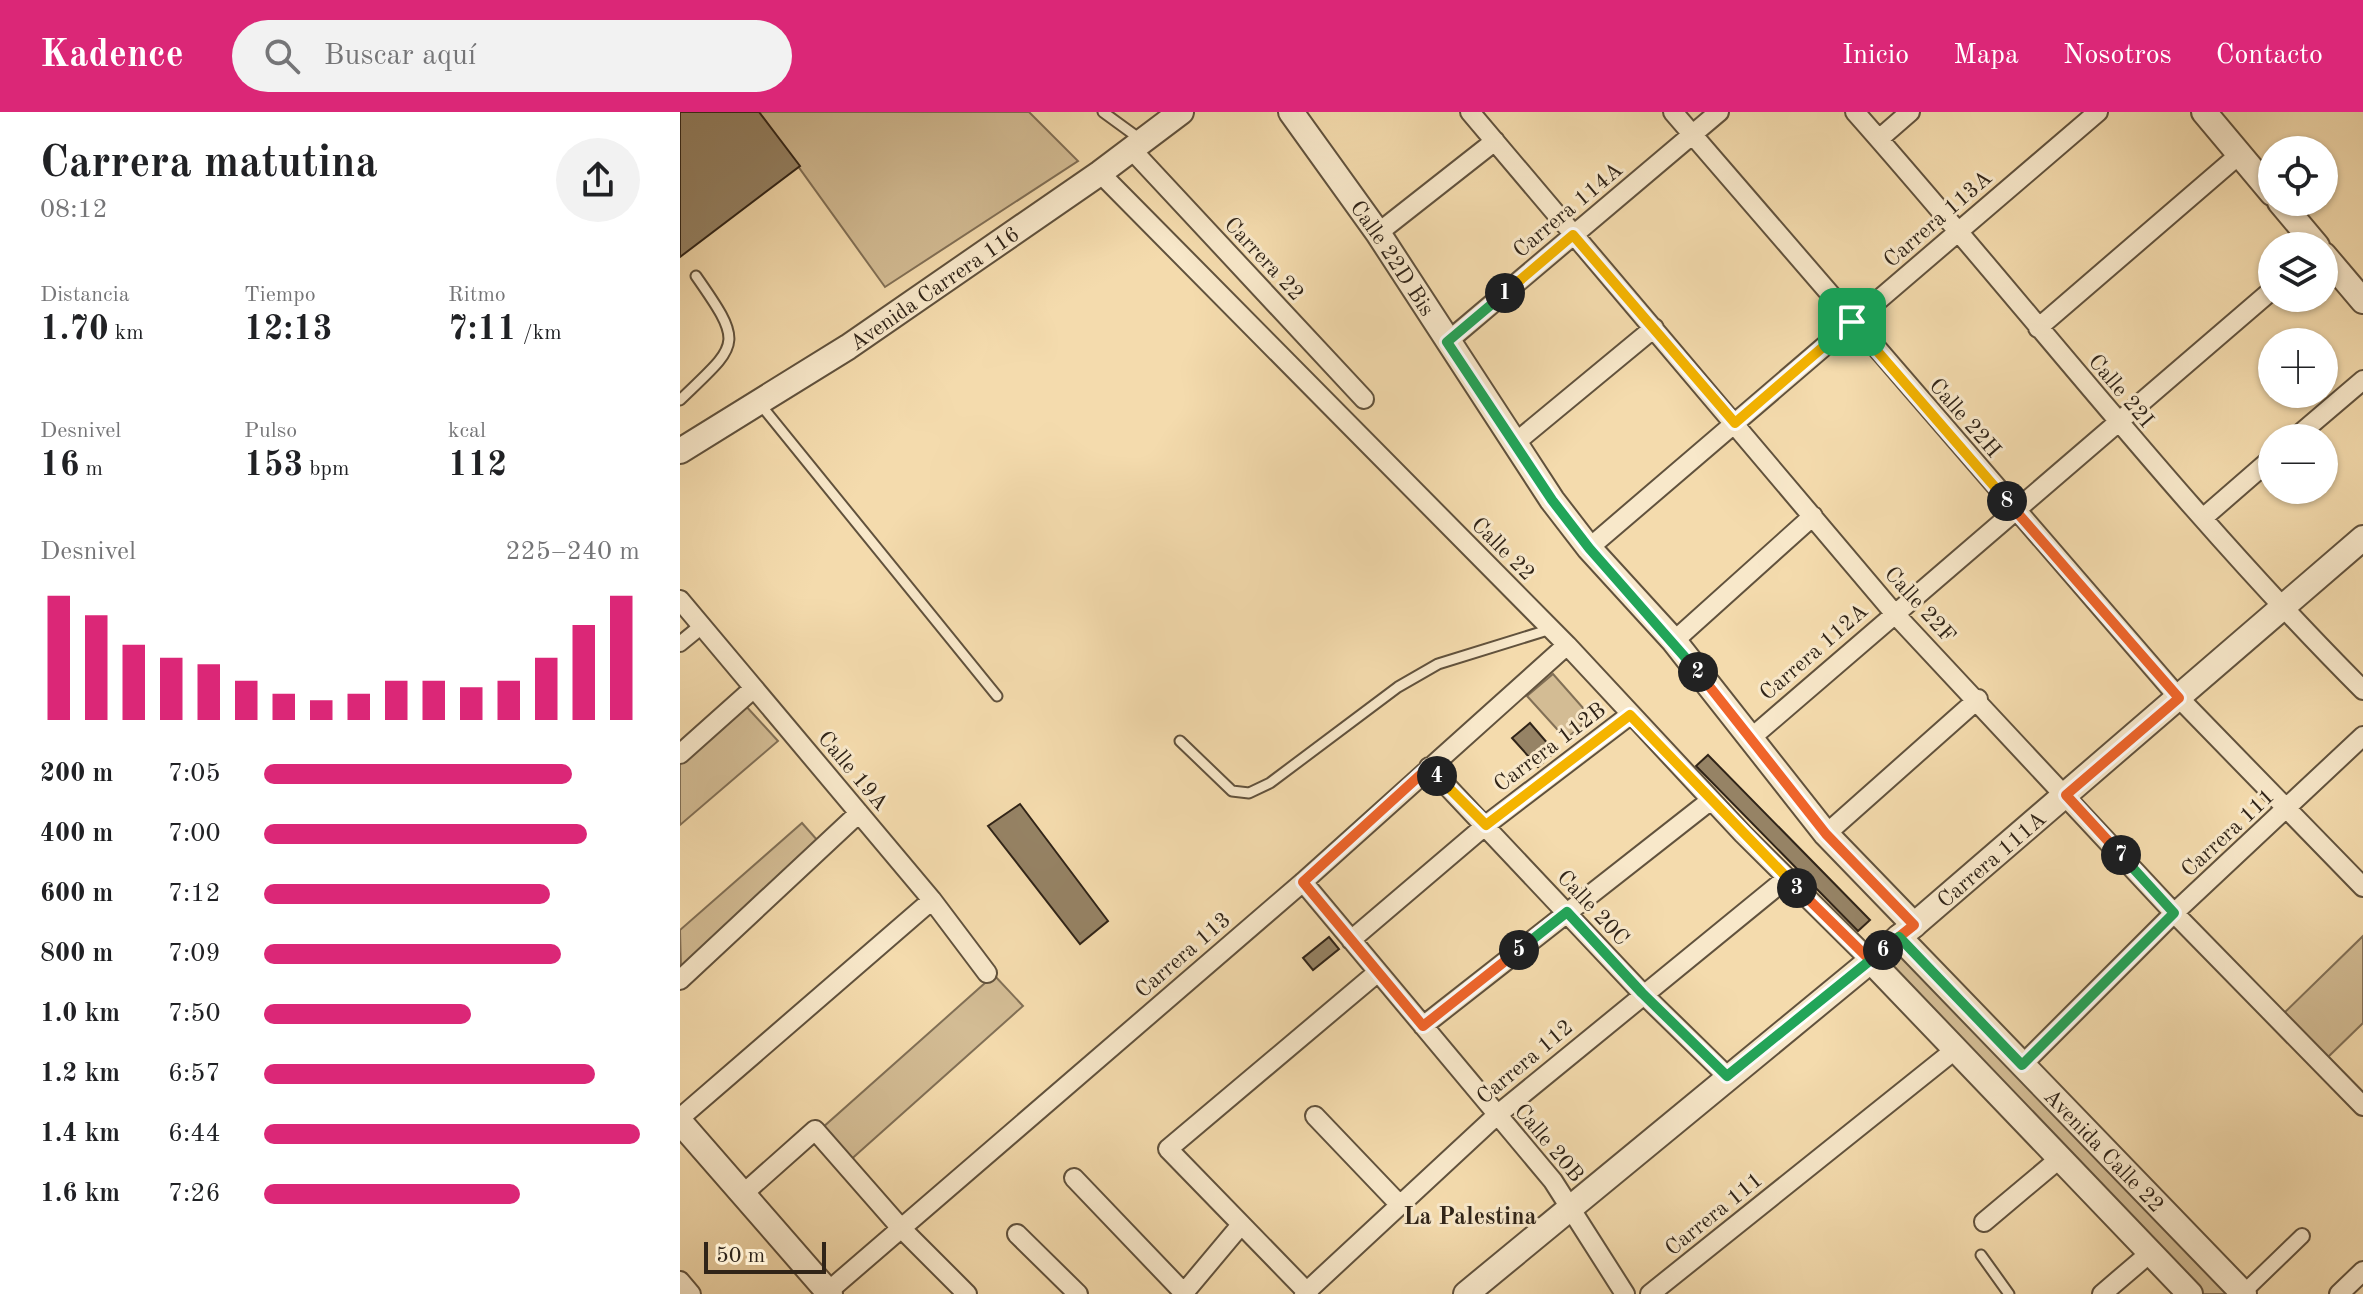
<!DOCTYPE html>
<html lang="es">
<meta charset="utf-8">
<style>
body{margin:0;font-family:"Old Standard TT",serif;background:#f2f2f2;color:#202124;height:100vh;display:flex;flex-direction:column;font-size:30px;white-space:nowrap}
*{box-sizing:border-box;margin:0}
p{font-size:26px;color:#757577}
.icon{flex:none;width:44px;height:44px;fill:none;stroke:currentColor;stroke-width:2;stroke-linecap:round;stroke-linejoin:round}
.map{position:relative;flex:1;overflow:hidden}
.details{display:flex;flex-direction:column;background:#fff;width:680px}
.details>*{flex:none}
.buttons{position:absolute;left:1578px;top:24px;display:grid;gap:16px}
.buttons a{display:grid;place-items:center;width:80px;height:80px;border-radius:50%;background:#fff;box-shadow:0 2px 6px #0004;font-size:40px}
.scale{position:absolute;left:24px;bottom:20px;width:122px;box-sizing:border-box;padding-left:8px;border:4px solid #302418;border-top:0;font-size:22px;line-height:28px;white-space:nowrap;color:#302418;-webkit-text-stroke:6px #f8e8ca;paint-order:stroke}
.pin{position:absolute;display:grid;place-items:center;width:68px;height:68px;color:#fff;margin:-34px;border-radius:16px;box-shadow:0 4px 12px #0006}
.km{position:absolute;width:40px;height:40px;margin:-20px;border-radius:50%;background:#222;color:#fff;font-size:22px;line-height:40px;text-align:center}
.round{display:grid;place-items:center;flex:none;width:84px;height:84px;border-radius:42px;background:#f2f2f2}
.headline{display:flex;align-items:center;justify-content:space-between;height:136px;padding:0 40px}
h1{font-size:44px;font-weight:600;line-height:60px}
.figures{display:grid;grid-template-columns:repeat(3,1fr);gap:12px;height:136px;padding:8px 40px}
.figures div{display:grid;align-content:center}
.figures b{font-size:34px;font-weight:600}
.figures small{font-size:22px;font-weight:400}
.figures p{font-size:22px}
.chart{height:224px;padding:16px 40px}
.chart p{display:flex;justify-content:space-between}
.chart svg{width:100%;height:144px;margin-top:8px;stroke:#db2777;stroke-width:6}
ul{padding:0 40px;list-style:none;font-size:26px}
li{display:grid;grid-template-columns:128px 96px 1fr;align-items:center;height:60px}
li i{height:20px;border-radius:10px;background:#db2777}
header{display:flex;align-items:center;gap:48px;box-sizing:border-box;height:112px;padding:0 40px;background:#db2777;color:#fff}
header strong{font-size:38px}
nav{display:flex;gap:44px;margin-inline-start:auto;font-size:28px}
.search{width:560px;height:72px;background:#f2f2f2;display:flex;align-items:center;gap:20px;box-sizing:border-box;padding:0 28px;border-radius:44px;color:#757577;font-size:30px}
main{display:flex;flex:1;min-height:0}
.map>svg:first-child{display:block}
</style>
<header>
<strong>Kadence</strong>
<div class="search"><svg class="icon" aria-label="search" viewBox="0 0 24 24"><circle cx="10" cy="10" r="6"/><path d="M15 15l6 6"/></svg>Buscar aquí</div>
<nav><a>Inicio</a><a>Mapa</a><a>Nosotros</a><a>Contacto</a></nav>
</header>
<main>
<section class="details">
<div class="headline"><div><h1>Carrera matutina</h1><p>08:12</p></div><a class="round"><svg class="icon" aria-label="share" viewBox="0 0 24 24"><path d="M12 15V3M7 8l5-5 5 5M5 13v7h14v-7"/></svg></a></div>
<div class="figures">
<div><p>Distancia</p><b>1.70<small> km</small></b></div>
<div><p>Tiempo</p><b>12:13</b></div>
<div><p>Ritmo</p><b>7:11<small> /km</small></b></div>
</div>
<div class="figures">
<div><p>Desnivel</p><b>16<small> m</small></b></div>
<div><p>Pulso</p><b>153<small> bpm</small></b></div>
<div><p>kcal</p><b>112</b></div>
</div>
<div class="chart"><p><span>Desnivel</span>225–240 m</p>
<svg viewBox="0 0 160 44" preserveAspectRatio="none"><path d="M5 44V6M15 44V12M25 44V21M35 44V25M45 44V27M55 44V32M65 44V36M75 44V38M85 44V36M95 44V32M105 44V32M115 44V34M125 44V32M135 44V25M145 44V15M155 44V6"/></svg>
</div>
<ul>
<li><b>200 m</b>7:05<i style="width:82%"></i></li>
<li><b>400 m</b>7:00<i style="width:86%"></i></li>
<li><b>600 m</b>7:12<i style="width:76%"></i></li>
<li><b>800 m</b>7:09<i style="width:79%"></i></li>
<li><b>1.0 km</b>7:50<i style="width:55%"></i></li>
<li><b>1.2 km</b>6:57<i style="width:88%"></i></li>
<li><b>1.4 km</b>6:44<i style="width:100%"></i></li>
<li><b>1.6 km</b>7:26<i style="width:68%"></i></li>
</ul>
</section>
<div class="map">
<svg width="1683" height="1182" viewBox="0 0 1683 1182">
<rect width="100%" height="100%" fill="#f4dbad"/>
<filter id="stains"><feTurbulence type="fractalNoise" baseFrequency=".0025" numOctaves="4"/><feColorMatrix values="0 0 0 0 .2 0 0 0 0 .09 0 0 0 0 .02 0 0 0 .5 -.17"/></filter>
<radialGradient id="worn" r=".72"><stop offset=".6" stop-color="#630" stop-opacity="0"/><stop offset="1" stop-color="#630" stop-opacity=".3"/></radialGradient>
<path fill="#d3bc94" stroke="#827056" stroke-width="2" d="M 79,0 L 349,0 L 398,49 L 205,175 Z
M 873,562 L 911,605 L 886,627 L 847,584 Z
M 64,592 L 98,629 L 0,713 L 0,649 Z
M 122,711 L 138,729 L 1,857 L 0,818 Z
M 1683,824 L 1683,911 L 1648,945 L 1604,901 Z
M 1222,838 L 1554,1182 L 1520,1182 L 1204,852 Z
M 314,863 L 343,894 L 167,1051 L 141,1017 Z"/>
<path fill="#968365" stroke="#302418" stroke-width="2" d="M 0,0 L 79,0 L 120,54 L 0,145 Z
M 850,611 L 875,640 L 858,655 L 832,626 Z
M 1028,643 L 1190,808 L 1178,819 L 1016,654 Z
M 340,692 L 428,809 L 400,832 L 308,714 Z
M 649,825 L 659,837 L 633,858 L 623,846 Z"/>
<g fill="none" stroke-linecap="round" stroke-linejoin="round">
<defs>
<path id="service" d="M 423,0 L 460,27
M 0,288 C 59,231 65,234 16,164
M 80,292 L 317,584
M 500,629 L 552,679 L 569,681 L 590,671 L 718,575 L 758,552 L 871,517
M 1301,1143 L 1329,1182"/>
<path id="pedestrian" d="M 0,532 L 22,514
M 1563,1181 L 1622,1124"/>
<path id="minor" d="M 790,0 L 1214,501 L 1494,801 L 1683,994
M 993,0 L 1499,586 L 1683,775
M 1175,0 C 1345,192 1501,396 1683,578
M 1199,27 L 1230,0
M 452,38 L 684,287
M 420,61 L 887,533 L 1063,722 L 1190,848
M 698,121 L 815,29
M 1358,216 L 1560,42
M 767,230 L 1039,0
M 1615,326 L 1683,268
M 835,331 L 974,216
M 1523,406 L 1592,346
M 909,436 L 1418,0
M 0,488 L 252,788 L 307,861
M 994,529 L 1133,404
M 1071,626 L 1592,178
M 0,642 L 74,576
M 749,655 L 962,881 L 1047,964
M 1146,722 L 1298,587
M 623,770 L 873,1069 L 945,1182
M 671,828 L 806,713 L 950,603
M 0,868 L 179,701
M 743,914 L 1031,688
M 1342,953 L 1494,801 L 1683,624
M 635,1004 L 719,1092
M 0,1006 L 252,788
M 394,1066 L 504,1181
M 63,1082 L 135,1018 L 220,1115 L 287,1182
M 1304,1110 L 1379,1047
M 337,1122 L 398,1182
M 0,1169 L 11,1182
M 145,1182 L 623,770 L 887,533
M 503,1182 L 560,1114
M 624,1182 L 817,1003 L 1107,766
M 629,1182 L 488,1037 L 698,860
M 970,1182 L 1276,937
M 1422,1182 L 1470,1141
M 1659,1182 L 1683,1159"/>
<g id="tertiary">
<path id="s1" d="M 611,0 L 698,121 L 872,388 L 909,436 L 994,529 L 1146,722 L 1234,813"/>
<path d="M 1524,0 L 1592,81"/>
<path d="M 1600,90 L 1637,134"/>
<path d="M 1644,143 L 1683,189"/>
<path id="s2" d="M 0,339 L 168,235 L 420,61 L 501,0"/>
<path id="s3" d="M 1219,825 L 1564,1182"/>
<path d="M 1190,848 L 1510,1182"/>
<path d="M 0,1010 L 150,1182"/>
<path id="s4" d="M 786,1182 L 1234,813 L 1683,426"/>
</g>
</defs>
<use href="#service" stroke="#61523d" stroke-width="13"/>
<use href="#pedestrian" stroke="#61523d" stroke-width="18"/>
<use href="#minor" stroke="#61523d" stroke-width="22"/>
<use href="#tertiary" stroke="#61523d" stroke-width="28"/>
<use href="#service" stroke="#f8e8ca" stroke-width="9"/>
<use href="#pedestrian" stroke="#f8e8ca" stroke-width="14"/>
<use href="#minor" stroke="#f8e8ca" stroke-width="18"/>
<use href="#tertiary" stroke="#f8e8ca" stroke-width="24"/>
</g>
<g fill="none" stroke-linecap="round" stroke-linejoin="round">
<defs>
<path id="split-1" d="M 825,181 L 893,123 L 1055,311 L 1172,210"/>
<path id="split-2" d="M 825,181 L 767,230 L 872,388 L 909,436 L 1018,560"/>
<path id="split-3" d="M 1018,560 L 1146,722 L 1234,813 L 1190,848 L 1117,776"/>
<path id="split-4" d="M 757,664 L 806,713 L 950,603 L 1117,776"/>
<path id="split-5" d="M 757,664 L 749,655 L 623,770 L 743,914 L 839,838"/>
<path id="split-6" d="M 839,838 L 887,800 L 962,881 L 1047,964 L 1203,838"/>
<path id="split-7" d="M 1203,838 L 1219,825 L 1342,953 L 1494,801 L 1441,743"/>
<path id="split-8" d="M 1327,389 L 1499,586 L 1386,683 L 1441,743"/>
<path id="split-9" d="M 1172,210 L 1327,389"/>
</defs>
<use href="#split-1" stroke="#fff" stroke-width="16"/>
<use href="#split-2" stroke="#fff" stroke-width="16"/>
<use href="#split-3" stroke="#fff" stroke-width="16"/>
<use href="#split-4" stroke="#fff" stroke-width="16"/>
<use href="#split-5" stroke="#fff" stroke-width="16"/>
<use href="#split-6" stroke="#fff" stroke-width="16"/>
<use href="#split-7" stroke="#fff" stroke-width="16"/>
<use href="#split-8" stroke="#fff" stroke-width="16"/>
<use href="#split-9" stroke="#fff" stroke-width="16"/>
<use href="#split-1" stroke="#f5b400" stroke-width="10"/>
<use href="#split-2" stroke="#22a559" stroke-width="10"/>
<use href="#split-3" stroke="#f0652b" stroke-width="10"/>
<use href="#split-4" stroke="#f5b400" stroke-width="10"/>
<use href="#split-5" stroke="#f0652b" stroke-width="10"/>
<use href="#split-6" stroke="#22a559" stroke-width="10"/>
<use href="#split-7" stroke="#22a559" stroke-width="10"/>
<use href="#split-8" stroke="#f0652b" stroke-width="10"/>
<use href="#split-9" stroke="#f5b400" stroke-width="10"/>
</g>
<g text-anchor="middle" stroke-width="6" stroke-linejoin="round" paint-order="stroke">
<g font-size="22" fill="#302418" stroke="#f8e8ca">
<text transform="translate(887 97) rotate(-40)" y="8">Carrera 114A</text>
<text transform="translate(1257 106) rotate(-41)" y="8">Carrera 113A</text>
<text transform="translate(585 146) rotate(47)" y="8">Carrera 22</text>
<text dy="8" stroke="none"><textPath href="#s1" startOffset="178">Calle 22D Bis</textPath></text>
<text dy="8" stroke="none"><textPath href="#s2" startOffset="302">Avenida Carrera 116</textPath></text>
<text transform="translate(1442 278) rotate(50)" y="8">Calle 22I</text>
<text transform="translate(1286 305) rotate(49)" y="8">Calle 22H</text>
<text transform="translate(824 436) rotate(45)" y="8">Calle 22</text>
<text transform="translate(1241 492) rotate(48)" y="8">Calle 22F</text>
<text transform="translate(1133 539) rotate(-41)" y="8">Carrera 112A</text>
<text transform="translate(869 634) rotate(-37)" y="8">Carrera 112B</text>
<text transform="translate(174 658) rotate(50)" y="8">Calle 19A</text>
<text transform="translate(1547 720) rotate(-43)" y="8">Carrera 111</text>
<text dy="8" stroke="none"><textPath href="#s4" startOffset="682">Carrera 111A</textPath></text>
<text transform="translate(914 795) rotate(47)" y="8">Calle 20C</text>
<text transform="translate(502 842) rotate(-41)" y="8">Carrera 113</text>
<text transform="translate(844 949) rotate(-40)" y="8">Carrera 112</text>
<text transform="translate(870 1030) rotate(50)" y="8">Calle 20B</text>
<text dy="8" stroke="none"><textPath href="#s3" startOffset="296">Avenida Calle 22</textPath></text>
<text transform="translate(1033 1101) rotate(-39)" y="8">Carrera 111</text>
</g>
<g font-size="24" font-weight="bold" fill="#302418" stroke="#f8e8ca">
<text x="790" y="1112">La Palestina</text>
</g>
</g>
<rect width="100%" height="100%" filter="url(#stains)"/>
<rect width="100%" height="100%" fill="url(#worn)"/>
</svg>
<div class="buttons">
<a><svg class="icon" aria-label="locate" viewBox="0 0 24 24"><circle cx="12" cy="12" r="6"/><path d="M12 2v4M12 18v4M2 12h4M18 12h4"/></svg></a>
<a><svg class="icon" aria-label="layers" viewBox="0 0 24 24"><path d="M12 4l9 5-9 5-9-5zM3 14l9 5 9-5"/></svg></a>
<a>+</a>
<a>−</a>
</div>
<div class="scale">50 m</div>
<div class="pin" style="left:1172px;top:210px;background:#1e9e55"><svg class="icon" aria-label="arrive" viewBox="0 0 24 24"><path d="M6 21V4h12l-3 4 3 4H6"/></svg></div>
<b class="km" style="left:825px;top:181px">1</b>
<b class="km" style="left:1018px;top:560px">2</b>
<b class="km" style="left:1117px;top:776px">3</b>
<b class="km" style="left:757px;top:664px">4</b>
<b class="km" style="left:839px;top:838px">5</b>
<b class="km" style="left:1203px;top:838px">6</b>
<b class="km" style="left:1441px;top:743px">7</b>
<b class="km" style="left:1327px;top:389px">8</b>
</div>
</main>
